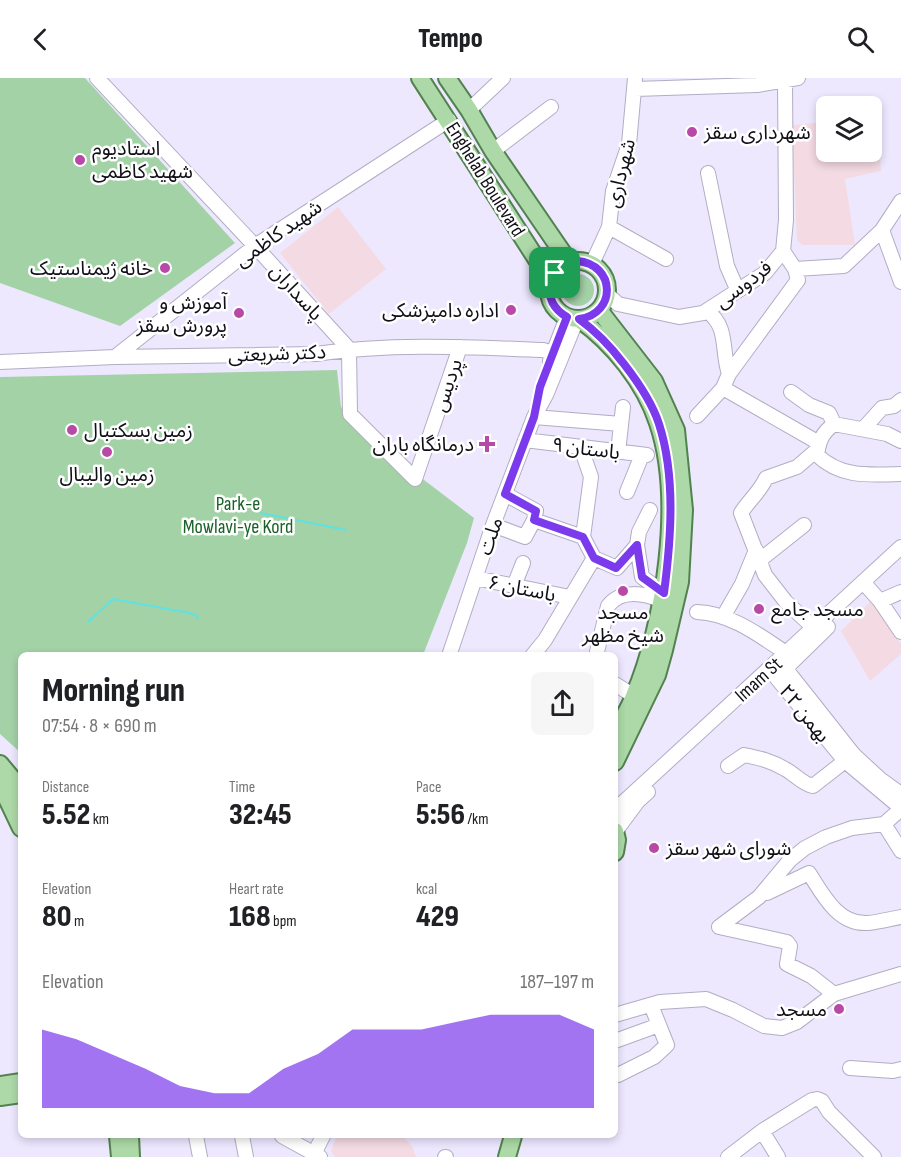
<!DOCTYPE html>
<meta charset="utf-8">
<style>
body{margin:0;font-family:"Sofia Sans Condensed","Noto Sans Arabic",sans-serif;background:#f6f6f6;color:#202124;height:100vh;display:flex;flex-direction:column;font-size:22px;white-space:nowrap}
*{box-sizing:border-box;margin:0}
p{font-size:20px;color:#757577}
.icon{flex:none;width:33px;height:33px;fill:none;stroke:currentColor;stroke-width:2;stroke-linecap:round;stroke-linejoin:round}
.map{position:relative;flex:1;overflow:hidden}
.drawer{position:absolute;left:18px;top:574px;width:600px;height:486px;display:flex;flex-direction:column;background:#fff;border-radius:9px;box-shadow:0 3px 9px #0003}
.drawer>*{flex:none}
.tools{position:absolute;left:816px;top:18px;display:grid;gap:12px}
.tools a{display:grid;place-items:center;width:66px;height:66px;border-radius:9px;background:#fff;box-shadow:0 3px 9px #0003;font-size:30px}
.pin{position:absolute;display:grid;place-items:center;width:51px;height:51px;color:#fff;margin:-26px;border-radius:12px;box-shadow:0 3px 9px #0006}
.round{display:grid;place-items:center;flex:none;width:63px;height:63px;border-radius:9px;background:#f6f6f6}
.headline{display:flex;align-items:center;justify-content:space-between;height:102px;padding:0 24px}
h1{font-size:33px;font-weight:800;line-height:45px}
.stats{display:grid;grid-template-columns:repeat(3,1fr);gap:9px;height:102px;padding:6px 24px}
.stats div{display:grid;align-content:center}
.stats b{font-size:30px;font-weight:800}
.stats small{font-size:16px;font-weight:400}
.stats p{font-size:16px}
.chart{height:168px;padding:12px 24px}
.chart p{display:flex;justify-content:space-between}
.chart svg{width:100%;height:108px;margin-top:6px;fill:#7c3aed;opacity:.7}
header{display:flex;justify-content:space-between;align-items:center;height:78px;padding:0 24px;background:#fff;font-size:27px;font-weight:800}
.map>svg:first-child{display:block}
</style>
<header><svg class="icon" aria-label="back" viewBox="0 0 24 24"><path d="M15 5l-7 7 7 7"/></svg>Tempo<svg class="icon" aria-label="search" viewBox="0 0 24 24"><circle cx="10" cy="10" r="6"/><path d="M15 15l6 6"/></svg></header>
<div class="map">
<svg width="901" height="1079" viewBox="0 0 901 1079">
<rect width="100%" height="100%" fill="#eee8ff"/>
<path fill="#f4dae2" d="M 872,39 L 877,39 L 881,93 L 845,101 L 855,167 L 803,167 L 797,163 L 792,47 L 826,44 L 826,74 L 872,74 Z
M 338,129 L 386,191 L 329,236 L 280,175 Z
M 871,523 L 901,566 L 901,576 L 870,603 L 841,553 Z
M 337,1058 L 402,1058 L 412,1068 L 416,1079 L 335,1079 L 331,1073 Z"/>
<path fill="#a4d2a7" d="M 0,0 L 85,0 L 235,165 L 120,248 L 0,205 Z
M562 212a16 16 0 1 1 32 0a16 16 0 1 1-32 0Z
M 337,292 L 341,329 L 390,376 L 474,440 L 467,465 L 423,577 L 21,578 L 21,675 L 0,656 L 0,299 Z"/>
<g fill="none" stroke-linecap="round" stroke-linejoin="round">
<path stroke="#5fe2e2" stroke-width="2" d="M 261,435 L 346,452
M 88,544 L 113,521 L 190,535 L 197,538 L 198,541"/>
<defs>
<path id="minor" d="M 97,0 L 255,168 L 349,271 L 350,336 L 415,401 L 460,269
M 635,11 L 757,7 L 798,0
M 469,32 L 503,0
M 493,73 L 551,29
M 708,95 L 727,188 L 737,211
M 609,149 L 666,181
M 882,152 L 901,204
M 783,173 L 795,191 L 844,188 L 882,152 L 901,123
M 592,186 L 609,149 L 613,113 L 629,66 L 635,0
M 607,216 L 618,226 L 679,239 L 703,235 L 765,195 L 783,173 L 786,142 L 785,3
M 707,233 C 729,249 721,272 729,296
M 115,279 L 255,168 L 449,42
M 550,283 L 567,239
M 0,284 L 115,279 L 316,276 C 391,265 468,269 543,272 L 553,275
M 723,310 L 819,365
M 791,314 L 809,327 L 829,335 L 834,346 C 822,355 819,363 817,377 C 841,400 869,397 901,396
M 697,338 L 723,310 L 729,296 L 798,202 L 795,191
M 534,339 L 621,346
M 834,346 L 887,356 L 901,363
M 864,350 L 882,330 L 894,328 L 901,322
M 525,362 L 647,377
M 618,374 L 623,329
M 627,414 L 642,377
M 534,442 L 583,459
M 493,447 L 525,459 L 534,442 L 536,433 L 505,416
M 637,467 L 642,499 L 664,515
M 594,480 L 617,490 L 637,467 L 639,454 L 650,432
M 760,482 L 804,447
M 475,500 L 570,519
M 863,504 L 880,523 L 901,554
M 514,508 L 523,485
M 880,523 L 901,514
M 697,534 C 730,535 759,557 786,575
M 723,539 L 742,506 L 756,472
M 814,550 L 786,524 L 765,497 L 741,435 C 749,422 760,414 766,400 L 797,389 L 818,371
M 449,578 L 493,447 L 534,339 L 546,317 L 577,241
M 532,578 L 545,562 L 594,480 L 583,459 L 591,399 L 581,370
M 596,578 L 608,528 C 621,511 644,515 662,523
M 785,591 L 828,549
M 615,606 L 634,618
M 728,688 L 744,677 C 759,680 772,683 785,691 C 795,696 802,706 813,708 L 845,683
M 901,716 L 880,701 L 854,677 L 782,586 L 774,586 L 775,598 L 845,683 L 901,730
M 615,732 L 901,469
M 884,746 L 901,773
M 615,754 L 638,723 L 648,714
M 767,815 L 809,795 C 823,817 838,847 868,845 C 879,844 890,841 901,839
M 719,849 L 759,819 L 790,782 L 805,770 L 826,759 L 852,750 L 884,746 L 901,731
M 719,849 L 787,864 L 790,868 L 787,886 L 811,898 L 834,916
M 615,937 L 660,924 L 706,921 L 733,932 L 764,948 L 782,950 L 797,944 L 834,916 L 901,896
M 615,963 L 659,947
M 850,990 L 893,993 L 901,991
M 618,997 L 654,979 L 667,967 L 651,927
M 762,1053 L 778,1079
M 196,1058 L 200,1079
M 242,1058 L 246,1079
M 282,1058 L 320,1079
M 314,1076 L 323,1058
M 445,1079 L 446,1079
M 728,1079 L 762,1053 L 812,1022 L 817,1021 L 822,1023 L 829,1034 L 874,1079"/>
<path id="major" d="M 420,0 L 550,202
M 447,0 L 469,32 L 493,73 L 569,184
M549 212a29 29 0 1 1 58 0a29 29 0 1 1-58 0Z
M 599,232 L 654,303 L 676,352 L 684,432 L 680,504 L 664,572 L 657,597 L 615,684
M 579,241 C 613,265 645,305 658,345 C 684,421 665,545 634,618 C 629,631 621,643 615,655
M 0,686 L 15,704 L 21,717
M 0,706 L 21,750
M 615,753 L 617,762 L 615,774
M 0,1007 L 21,1004
M 0,1019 L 21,1016
M 118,1058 L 120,1079
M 130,1058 L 131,1079
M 507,1079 L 513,1058"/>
</defs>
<use href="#minor" stroke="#b2adc3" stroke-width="16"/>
<use href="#major" stroke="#52824f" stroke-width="20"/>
<use href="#minor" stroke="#fff" stroke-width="14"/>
<use href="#major" stroke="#acd9a7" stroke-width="16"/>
</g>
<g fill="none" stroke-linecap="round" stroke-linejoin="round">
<defs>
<path id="route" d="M 577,183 C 616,186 617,236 579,241 C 597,254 611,269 624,286 C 638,304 652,324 659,346 C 676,399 671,461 664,515 L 642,499 L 637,467 L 616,490 L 594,480 L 583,459 L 534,442 L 536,433 L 505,416 L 534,339 L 540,309 L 567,239 C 539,223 546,189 577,183 Z"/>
</defs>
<use href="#route" stroke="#fff" stroke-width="12"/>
<use href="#route" stroke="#7c3aed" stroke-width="8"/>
</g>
<g fill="#b949a7" stroke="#fff" stroke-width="2">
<circle cx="692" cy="54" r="6"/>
<circle cx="80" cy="82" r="6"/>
<circle cx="165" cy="190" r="6"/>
<circle cx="511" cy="232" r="6"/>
<circle cx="239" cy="235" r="6"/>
<circle cx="72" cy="352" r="6"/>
<path d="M484 357h6v6h6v6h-6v6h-6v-6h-6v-6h6z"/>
<circle cx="107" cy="374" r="6"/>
<circle cx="623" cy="513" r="6"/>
<circle cx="759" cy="531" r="6"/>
<circle cx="654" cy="770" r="6"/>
<circle cx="839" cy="931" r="6"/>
</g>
<g text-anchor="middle" stroke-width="5" stroke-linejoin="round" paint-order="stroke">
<g font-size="20" fill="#100e16" stroke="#fff" text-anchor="start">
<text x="704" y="61">شهرداری سقز</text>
<text x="92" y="77">استادیوم<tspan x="92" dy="23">شهید کاظمی</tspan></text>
<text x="153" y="197" text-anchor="end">خانه ژیمناستیک</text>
<text x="227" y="231" text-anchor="end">آموزش و<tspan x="227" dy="23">پرورش سقز</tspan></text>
<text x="499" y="239" text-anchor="end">اداره دامپزشکی</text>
<text x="84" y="359">زمین بسکتبال</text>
<text x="474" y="373" text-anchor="end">درمانگاه باران</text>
<text x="107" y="403" text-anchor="middle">زمین والیبال</text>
<text x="771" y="538">مسجد جامع</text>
<text x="623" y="541" text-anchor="middle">مسجد<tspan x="623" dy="23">شیخ مظهر</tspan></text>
<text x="666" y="777">شورای شهر سقز</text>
<text x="827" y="938" text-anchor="end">مسجد</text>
</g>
<g font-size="20" fill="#100e16" stroke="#fff">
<text transform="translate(620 95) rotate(-76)" y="7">شهرداری</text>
<text transform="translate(486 101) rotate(58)" y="7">Enghelab Boulevard</text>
<text transform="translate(278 155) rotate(-35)" y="7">شهید کاظمی</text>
<text transform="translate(743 206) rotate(-37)" y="7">فردوسی</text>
<text transform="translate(297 214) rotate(48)" y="7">پاسداران</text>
<text transform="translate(277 275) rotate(-2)" y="7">دکتر شریعتی</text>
<text transform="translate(447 307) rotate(-71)" y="7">پردیس</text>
<text transform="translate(586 370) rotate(7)" y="7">باستان ۹</text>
<text transform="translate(490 458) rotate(-71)" y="7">ملت</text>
<text transform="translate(522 510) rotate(11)" y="7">باستان ۶</text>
<text transform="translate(758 601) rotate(-42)" y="7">Imam St</text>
<text transform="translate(805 635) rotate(51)" y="7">۲۲ بهمن</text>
</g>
<g font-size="20" fill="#186227" stroke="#fff">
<text x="238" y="432">Park-e<tspan x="238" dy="23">Mowlavi-ye Kord</tspan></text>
</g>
</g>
</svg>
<div class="tools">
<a><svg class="icon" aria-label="layers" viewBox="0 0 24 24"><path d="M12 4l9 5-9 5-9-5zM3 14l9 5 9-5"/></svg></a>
</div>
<div class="pin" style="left:555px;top:195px;background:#1e9e55"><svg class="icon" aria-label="arrive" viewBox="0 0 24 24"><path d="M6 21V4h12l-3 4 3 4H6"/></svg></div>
<section class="drawer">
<div class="headline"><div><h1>Morning run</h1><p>07:54 · 8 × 690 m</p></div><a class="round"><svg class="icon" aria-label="share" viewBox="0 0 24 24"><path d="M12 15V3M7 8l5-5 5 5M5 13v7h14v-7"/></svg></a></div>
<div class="stats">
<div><p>Distance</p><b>5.52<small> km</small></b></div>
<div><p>Time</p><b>32:45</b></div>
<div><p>Pace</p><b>5:56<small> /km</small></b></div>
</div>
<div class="stats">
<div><p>Elevation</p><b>80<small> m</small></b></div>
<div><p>Heart rate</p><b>168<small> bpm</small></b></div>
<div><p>kcal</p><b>429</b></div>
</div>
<div class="chart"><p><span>Elevation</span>187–197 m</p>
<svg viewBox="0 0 160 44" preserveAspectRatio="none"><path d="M0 44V12L10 16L20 22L30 28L40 35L50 38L60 38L70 28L80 22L90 12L100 12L110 12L120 9L130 6L140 6L150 6L160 12V44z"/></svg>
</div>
</section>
</div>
